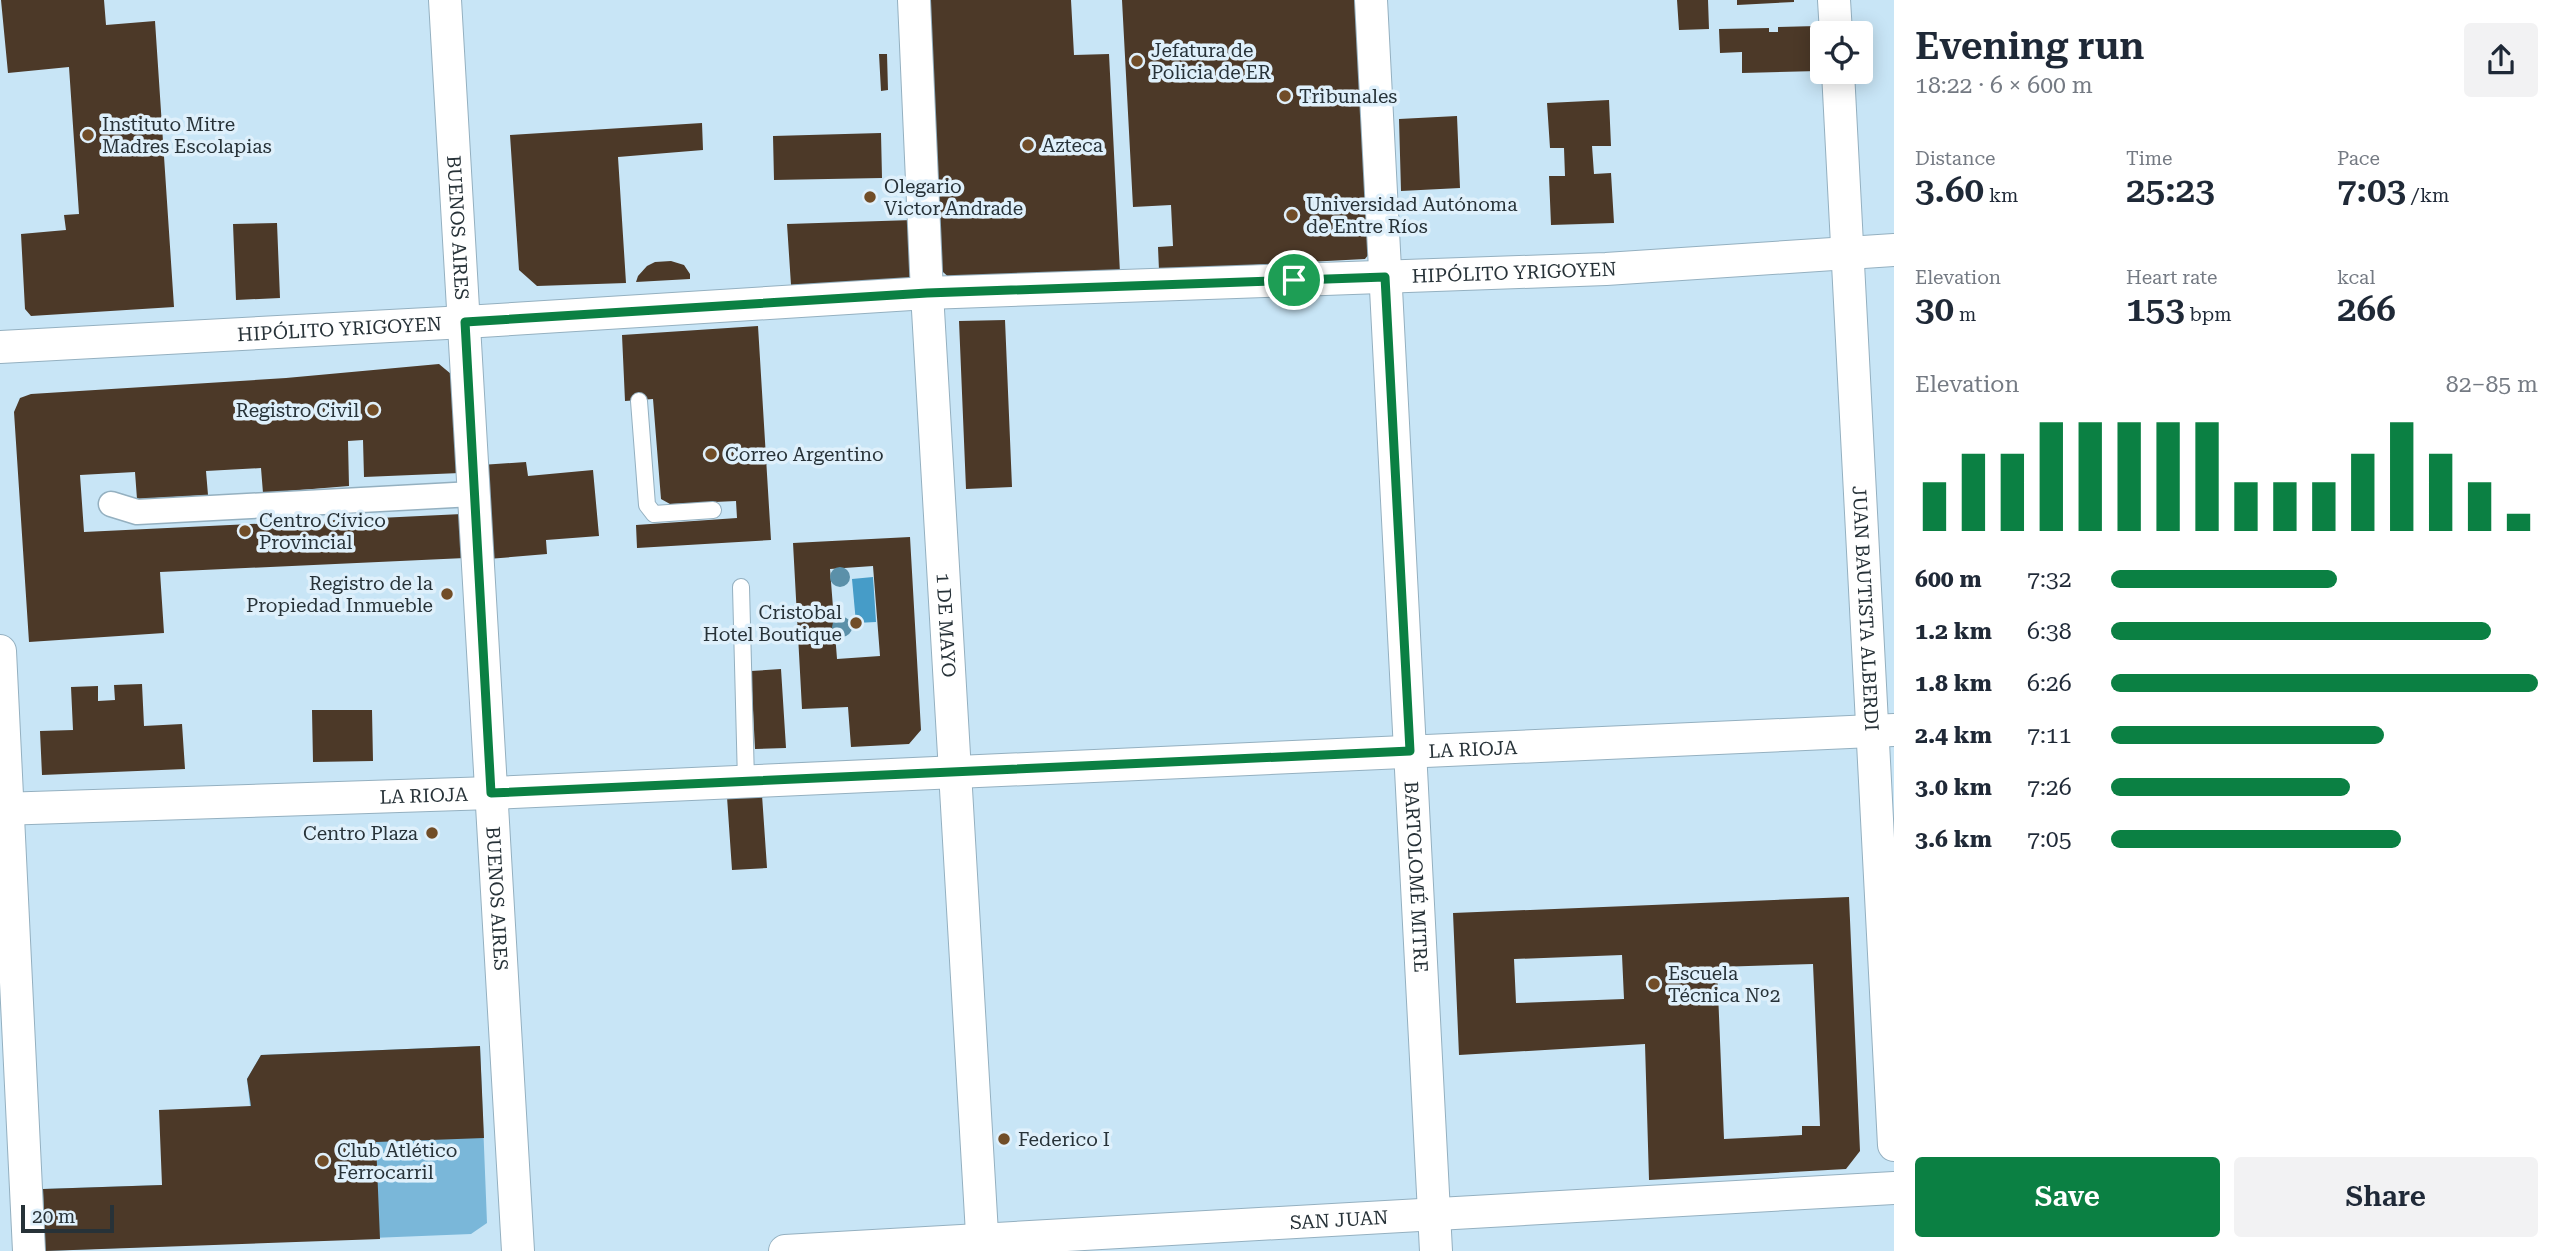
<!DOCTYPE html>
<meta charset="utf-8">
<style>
body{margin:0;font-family:"Roboto Serif",serif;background:#f2f2f3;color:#1f2937;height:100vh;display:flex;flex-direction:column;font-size:26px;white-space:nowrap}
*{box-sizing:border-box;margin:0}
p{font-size:23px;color:#747a83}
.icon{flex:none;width:38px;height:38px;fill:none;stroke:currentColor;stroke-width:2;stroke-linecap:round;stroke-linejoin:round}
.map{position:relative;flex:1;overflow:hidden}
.sheet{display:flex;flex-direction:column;background:#fff;width:665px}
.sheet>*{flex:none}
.controls{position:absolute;left:1810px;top:21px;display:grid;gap:14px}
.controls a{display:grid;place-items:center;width:63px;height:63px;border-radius:7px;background:#fff;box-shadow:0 4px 18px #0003;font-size:35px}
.scale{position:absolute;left:21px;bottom:18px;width:93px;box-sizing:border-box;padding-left:7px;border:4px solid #273238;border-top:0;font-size:19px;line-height:24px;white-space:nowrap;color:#273238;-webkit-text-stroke:5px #dff0fb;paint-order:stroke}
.pin{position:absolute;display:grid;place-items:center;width:60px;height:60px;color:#fff;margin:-30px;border:4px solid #fff;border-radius:50%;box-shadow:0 2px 7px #0007}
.round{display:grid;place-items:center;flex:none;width:74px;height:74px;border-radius:7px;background:#f2f2f3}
.head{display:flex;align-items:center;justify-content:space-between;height:119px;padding:0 21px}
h1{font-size:38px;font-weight:600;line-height:52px}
.figures{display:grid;grid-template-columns:repeat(3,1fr);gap:10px;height:119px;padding:7px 21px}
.figures div{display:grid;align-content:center}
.figures b{font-size:35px;font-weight:600}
.figures small{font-size:19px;font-weight:400}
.figures p{font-size:19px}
.chart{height:196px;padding:14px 21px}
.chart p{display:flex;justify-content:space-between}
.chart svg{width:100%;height:126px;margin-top:7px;stroke:#0b8043;stroke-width:6}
.action{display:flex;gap:14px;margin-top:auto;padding:14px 21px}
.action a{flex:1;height:80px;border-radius:7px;background:#0b8043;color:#fff;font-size:28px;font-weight:600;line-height:80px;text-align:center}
.action a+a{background:#f2f2f3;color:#1f2937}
ul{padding:0 21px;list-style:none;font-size:23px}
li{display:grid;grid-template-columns:112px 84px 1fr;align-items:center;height:52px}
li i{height:18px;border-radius:9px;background:#0b8043}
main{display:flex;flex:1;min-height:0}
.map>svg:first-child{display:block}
</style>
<main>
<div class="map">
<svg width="1894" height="1251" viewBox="0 0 1894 1251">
<rect width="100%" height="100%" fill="#c8e5f6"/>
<path fill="#7ab7d9" d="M 480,1046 L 487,1223 L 471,1234 L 45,1251 L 43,1189 L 162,1185 L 250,1106 L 247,1079 L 261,1055 Z"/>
<path fill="#469cc8" d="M 873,577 L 876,622 L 856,623 L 852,579 Z"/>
<path fill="#4c3928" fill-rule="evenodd" d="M 1,0 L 104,0 L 106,25 L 155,21 L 174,307 L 31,316 L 25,309 L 21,234 L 66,230 L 64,215 L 79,214 L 69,67 L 8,73 Z
M 928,0 L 1071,0 L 1074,55 L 1109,54 L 1120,273 L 952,280 L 935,265 Z
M 1122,0 L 1361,0 L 1376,245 L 1365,259 L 1159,270 L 1158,247 L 1173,246 L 1171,205 L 1133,207 Z
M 1677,0 L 1708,0 L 1709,29 L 1679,30 Z
M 1737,0 L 1794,0 L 1794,2 L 1737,5 Z
M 1817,26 L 1818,71 L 1742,73 L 1742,52 L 1720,53 L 1719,29 L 1769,28 L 1769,32 L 1778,32 L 1778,27 Z
M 879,54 L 887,54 L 888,90 L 881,91 Z
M 1609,100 L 1611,146 L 1592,146 L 1594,174 L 1611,173 L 1614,223 L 1551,225 L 1549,176 L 1565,176 L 1564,148 L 1550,148 L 1547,103 Z
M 1457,116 L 1460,188 L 1401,191 L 1399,119 Z
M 702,123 L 703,150 L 618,157 L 626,283 L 537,286 L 519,270 L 510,135 Z
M 881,133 L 882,178 L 774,180 L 773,136 Z
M 913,220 L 917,278 L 791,285 L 787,224 Z
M 277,223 L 280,298 L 236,300 L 233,224 Z
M 671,261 L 684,265 L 690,274 L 690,279 L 636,282 L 638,276 L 647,266 L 655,262 Z
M 1005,320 L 1012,487 L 966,489 L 959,321 Z
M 758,326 L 771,540 L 637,548 L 636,525 L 737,518 L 736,501 L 670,504 L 661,499 L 653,399 L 625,401 L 622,335 Z
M 439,364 L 457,379 L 460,473 L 364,477 L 363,440 L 348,441 L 349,486 L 263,493 L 261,468 L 206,471 L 208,495 L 137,499 L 135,472 L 80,475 L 84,532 L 462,514 L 465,558 L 160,572 L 164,633 L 29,642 L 14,412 L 20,398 L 31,394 L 286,378 Z
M 526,462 L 528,476 L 593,470 L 599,536 L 546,540 L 547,554 L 488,559 L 481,465 Z
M 910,537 L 921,730 L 909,744 L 851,747 L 848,707 L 802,709 L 793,543 ZM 873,566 L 880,656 L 837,659 L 830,569 Z
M 781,669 L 786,748 L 755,749 L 751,671 Z
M 142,684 L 144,726 L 182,724 L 185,769 L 42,775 L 40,731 L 73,730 L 71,687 L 98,686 L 98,701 L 115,700 L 114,685 Z
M 312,710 L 372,710 L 373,761 L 313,762 Z
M 762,795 L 767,868 L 732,870 L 727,797 Z
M 1849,897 L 1860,1151 L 1846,1169 L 1649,1180 L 1645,1044 L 1459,1055 L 1453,913 ZM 1622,955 L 1624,999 L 1516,1003 L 1514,959 ZM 1813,964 L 1820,1126 L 1802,1126 L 1802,1135 L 1724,1139 L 1717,967 Z
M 480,1046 L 484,1138 L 376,1142 L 380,1239 L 45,1251 L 43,1189 L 162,1185 L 159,1110 L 251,1106 L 247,1079 L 261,1055 Z"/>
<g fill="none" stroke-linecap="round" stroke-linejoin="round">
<defs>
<path id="service" d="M 639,401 L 647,505 L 654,514 L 713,510
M 741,587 L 746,781"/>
<path id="pedestrian" d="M 111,504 L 137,512 L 473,494"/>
<g id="minor">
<path id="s1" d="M 445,0 L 518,1251"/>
<path id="s2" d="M 914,0 L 927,293 L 983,1251"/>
<path id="s3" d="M 1371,0 L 1436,1251"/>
<path d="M 1834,0 L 1836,33"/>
<path id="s4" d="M 1838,72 L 1894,1145"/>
<path id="s5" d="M 0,347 L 465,322 L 927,293 L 1606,269 L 1894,250"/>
<path d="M 0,651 L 29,1251"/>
<path id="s6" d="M 0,809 L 491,793 L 1894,730"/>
<path id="s7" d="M 785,1251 L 1894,1188"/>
</g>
</defs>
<use href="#service" stroke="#94b0c0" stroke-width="18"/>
<use href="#pedestrian" stroke="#94b0c0" stroke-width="27"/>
<use href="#minor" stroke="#94b0c0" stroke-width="34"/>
<use href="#service" stroke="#fff" stroke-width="16"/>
<use href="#pedestrian" stroke="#fff" stroke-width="24"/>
<use href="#minor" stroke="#fff" stroke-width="32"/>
</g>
<g fill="#5b90a9">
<circle cx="840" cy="577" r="10"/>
<circle cx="842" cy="627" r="10"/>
</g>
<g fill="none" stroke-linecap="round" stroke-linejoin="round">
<defs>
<path id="route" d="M 1385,277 L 1410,751 L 491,793 L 465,322 L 927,293 Z"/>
</defs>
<use href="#route" stroke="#fff" stroke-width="14"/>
<use href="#route" stroke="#0b8043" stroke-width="9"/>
</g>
<g fill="#714d27" stroke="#dff0fb" stroke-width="2.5">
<circle cx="1137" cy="61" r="7"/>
<circle cx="1285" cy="96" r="7"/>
<circle cx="88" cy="135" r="7"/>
<circle cx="1028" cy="145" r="7"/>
<circle cx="870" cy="197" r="7"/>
<circle cx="1292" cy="215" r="7"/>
<circle cx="373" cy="410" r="7"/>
<circle cx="711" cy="454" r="7"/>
<circle cx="245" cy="531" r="7"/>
<circle cx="447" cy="594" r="7"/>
<circle cx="856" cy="623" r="7"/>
<circle cx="432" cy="833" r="7"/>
<circle cx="1654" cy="984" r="7"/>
<circle cx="1004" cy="1139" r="7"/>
<circle cx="323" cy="1161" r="7"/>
</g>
<g text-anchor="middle" stroke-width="7" stroke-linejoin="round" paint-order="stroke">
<g font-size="19" fill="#273238" stroke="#dff0fb" text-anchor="start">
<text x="1151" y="57">Jefatura de<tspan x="1151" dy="22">Policia de ER</tspan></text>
<text x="1299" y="103">Tribunales</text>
<text x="102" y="131">Instituto Mitre<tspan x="102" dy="22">Madres Escolapias</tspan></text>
<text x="1042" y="152">Azteca</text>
<text x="884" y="193">Olegario<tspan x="884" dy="22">Victor Andrade</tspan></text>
<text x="1306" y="211">Universidad Autónoma<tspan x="1306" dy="22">de Entre Ríos</tspan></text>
<text x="359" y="417" text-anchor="end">Registro Civil</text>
<text x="725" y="461">Correo Argentino</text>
<text x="259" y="527">Centro Cívico<tspan x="259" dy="22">Provincial</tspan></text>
<text x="433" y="590" text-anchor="end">Registro de la<tspan x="433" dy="22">Propiedad Inmueble</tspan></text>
<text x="842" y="619" text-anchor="end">Cristobal<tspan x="842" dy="22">Hotel Boutique</tspan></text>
<text x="418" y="840" text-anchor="end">Centro Plaza</text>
<text x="1668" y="980">Escuela<tspan x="1668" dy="22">Técnica Nº2</tspan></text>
<text x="1018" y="1146">Federico I</text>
<text x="337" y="1157">Club Atlético<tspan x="337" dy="22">Ferrocarril</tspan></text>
</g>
<g font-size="19" fill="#273238" stroke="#dff0fb">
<text dy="7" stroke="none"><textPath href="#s1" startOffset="228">BUENOS AIRES</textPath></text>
<text dy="7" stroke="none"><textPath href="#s5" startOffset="1516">HIPÓLITO YRIGOYEN</textPath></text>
<text dy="7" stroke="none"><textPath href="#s5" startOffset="340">HIPÓLITO YRIGOYEN</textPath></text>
<text dy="7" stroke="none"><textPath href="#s4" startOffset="537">JUAN BAUTISTA ALBERDI</textPath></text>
<text dy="7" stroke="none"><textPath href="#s2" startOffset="626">1 DE MAYO</textPath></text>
<text dy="7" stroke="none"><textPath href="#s6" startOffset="1474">LA RIOJA</textPath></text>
<text dy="7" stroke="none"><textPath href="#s6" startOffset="424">LA RIOJA</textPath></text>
<text dy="7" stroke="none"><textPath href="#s3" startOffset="878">BARTOLOMÉ MITRE</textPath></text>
<text dy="7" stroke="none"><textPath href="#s1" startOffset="900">BUENOS AIRES</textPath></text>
<text dy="7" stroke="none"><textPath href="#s7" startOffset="555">SAN JUAN</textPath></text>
</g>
</g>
</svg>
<div class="controls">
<a><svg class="icon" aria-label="locate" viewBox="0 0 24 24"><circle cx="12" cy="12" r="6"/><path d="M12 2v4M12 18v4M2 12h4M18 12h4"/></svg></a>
</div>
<div class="scale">20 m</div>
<div class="pin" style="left:1294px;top:280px;background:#1e9e55"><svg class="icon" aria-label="arrive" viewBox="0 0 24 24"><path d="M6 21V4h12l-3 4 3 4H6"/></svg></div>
</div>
<section class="sheet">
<div class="head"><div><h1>Evening run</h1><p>18:22 · 6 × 600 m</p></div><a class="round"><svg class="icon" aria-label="share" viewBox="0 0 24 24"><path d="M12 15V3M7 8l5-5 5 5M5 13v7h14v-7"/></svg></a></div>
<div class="figures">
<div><p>Distance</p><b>3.60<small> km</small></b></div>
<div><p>Time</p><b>25:23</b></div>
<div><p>Pace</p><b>7:03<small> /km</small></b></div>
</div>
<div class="figures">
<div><p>Elevation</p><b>30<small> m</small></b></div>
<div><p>Heart rate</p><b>153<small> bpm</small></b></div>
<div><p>kcal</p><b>266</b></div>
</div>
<div class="chart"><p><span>Elevation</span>82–85 m</p>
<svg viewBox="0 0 160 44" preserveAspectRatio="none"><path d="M5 44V27M15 44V17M25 44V17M35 44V6M45 44V6M55 44V6M65 44V6M75 44V6M85 44V27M95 44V27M105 44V27M115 44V17M125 44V6M135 44V17M145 44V27M155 44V38"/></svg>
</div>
<ul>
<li><b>600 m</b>7:32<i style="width:53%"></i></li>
<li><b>1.2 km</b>6:38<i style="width:89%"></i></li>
<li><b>1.8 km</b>6:26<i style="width:100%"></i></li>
<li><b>2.4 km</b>7:11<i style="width:64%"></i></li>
<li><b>3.0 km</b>7:26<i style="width:56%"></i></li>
<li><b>3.6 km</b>7:05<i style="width:68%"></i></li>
</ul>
<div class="action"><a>Save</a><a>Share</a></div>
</section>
</main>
